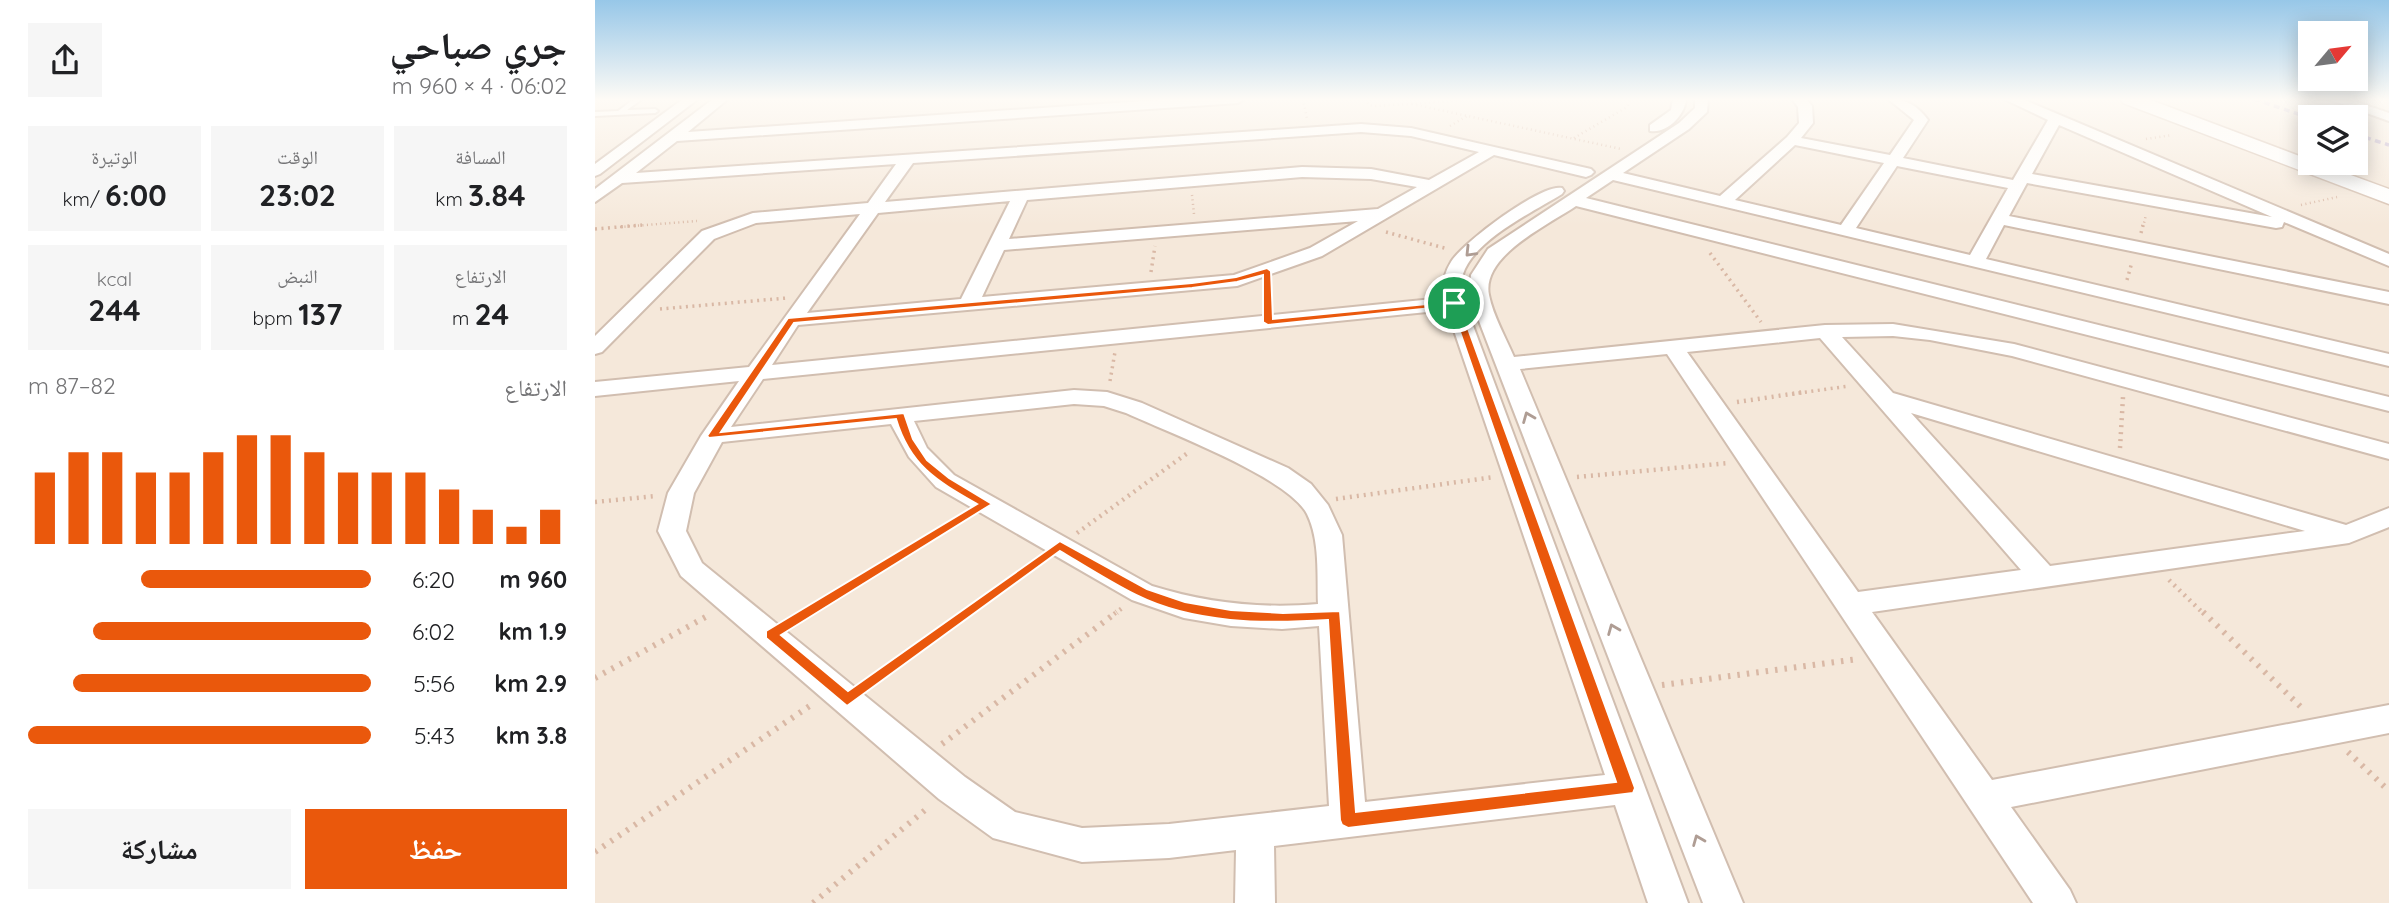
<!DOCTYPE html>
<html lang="ar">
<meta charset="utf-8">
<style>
body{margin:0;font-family:Quicksand,"Noto Naskh Arabic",sans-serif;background:#f6f6f6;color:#202124;direction:rtl;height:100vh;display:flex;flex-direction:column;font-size:26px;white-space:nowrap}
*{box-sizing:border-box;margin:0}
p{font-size:23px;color:#757577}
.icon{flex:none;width:38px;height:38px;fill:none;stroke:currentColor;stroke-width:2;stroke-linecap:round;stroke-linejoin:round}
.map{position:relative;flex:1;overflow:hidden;direction:ltr}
.sheet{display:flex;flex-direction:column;background:#fff;width:595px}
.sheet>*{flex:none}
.needle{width:46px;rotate:61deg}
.fabs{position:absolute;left:1703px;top:21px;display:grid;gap:14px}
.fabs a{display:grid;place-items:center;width:70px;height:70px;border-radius:0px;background:#fff;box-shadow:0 4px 18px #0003;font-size:35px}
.pin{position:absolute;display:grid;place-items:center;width:60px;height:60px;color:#fff;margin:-30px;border:4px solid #fff;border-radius:50%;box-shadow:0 2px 7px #0007}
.round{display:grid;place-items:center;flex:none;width:74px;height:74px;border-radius:0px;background:#f6f6f6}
.overview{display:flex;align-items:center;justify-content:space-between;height:119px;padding:0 28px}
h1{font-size:38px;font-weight:800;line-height:52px}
.stats{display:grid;grid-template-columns:repeat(3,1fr);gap:10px;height:119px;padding:7px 28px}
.stats div{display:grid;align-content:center;border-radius:0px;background:#f6f6f6;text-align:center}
.stats b{font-size:30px;font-weight:800}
.stats small{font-size:19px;font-weight:400}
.stats p{font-size:19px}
.chart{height:196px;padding:14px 28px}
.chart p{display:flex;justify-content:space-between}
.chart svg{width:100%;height:126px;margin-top:7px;stroke:#ea580c;stroke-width:6}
.action{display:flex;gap:14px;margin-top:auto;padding:14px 28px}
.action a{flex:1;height:80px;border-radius:0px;background:#ea580c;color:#fff;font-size:28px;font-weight:800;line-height:80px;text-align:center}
.action a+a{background:#f6f6f6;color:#202124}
ul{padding:0 28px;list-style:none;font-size:23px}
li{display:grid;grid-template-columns:112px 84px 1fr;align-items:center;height:52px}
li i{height:18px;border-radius:9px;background:#ea580c}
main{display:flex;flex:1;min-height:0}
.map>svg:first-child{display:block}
</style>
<main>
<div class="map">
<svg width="1794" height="903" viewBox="0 0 1794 903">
<rect width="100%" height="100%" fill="#fdf6ec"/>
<path fill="#f5e8da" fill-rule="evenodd" d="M 0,99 L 1794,99 L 1794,903 L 0,903 ZM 1715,117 L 1760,117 L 1760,163 L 1715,163 Z"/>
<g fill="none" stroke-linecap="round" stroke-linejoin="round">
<defs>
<path id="lane" d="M 39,99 L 47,99 L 32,110 L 60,109 L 63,111 L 60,113 L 0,116 L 0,112 L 23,111 Z"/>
<path id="street" d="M 88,99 L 103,99 L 5,174 L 0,176 L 0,164 Z
M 118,99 L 133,99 L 93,132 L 579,99 L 649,99 L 643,103 L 82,141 L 41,173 L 766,124 L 816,128 L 996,169 L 999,172 L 996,175 L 991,177 L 899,155 L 727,256 L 642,286 L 203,325 L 177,365 L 848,298 C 847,285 849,273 856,262 C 867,243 947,183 967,188 L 969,191 L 967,194 C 938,212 879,240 868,274 C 866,281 867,289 867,296 L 1093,903 L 1053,903 L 1020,805 L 679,846 L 680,903 L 640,903 L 641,850 L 574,858 L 487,862 L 398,838 L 344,799 L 86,576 L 63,531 L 73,493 L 106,436 L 144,381 L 0,396 L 0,382 L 154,367 L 265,214 L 161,223 L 119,239 L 7,352 L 0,354 L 0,336 L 107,231 L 158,213 L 273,203 L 301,164 L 27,183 L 0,202 L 0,189 ZM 766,132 L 816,136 L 884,152 L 834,180 L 776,169 L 707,167 L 290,202 L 318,163 ZM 707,177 L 776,179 L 822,187 L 783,209 L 414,239 L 432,200 ZM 415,201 L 366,299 L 212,313 L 283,213 ZM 763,221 L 715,248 L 639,275 L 387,297 L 409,250 ZM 852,310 L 1010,775 L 770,802 L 747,535 L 733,505 L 716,484 L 693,468 L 547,403 L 512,392 L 479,390 L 136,427 L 168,379 ZM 479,404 L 509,406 L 531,413 C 572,432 693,477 712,514 C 725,540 722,576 723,604 C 666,609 612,603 557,586 L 359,475 L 332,448 L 319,421 ZM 296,424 L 314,457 L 341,487 L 537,600 L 589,618 L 636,626 L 687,629 L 724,626 L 734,806 L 574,824 L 487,828 L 420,812 L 370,777 L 107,563 L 91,531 L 99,493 L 127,442 Z
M 1078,99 L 1091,99 C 1090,115 1072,134 1055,131 L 1055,125 L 1076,110 Z
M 1100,99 L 1113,99 L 1112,112 L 1094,129 L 1028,173 L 1125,196 L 1192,137 L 1204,123 L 1203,107 L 1197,99 L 1211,99 L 1217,106 L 1218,123 L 1206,138 L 1295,155 L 1319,120 L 1293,99 C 1311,99 1322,105 1333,120 L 1308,158 L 1418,180 L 1453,120 L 1409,99 L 1427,99 L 1794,254 L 1794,266 L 1689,222 L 1687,227 L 1681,228 L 1432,183 L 1414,216 L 1794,292 L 1794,304 L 1409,225 L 1391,259 L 1794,354 L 1794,366 L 1018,180 L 991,198 L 1794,397 L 1794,411 L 981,206 C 953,225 886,256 894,295 C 898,316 911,338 919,357 L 1230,325 L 1298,324 L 1419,344 L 1794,444 L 1794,459 L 1417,356 L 1335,340 L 1298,336 L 1247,337 L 1298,393 L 1751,525 L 1794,508 L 1794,527 L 1754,543 L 1277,612 L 1397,780 L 1794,705 L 1794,733 L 1416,807 L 1475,890 L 1481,903 L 1438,903 L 1072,354 L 925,369 L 1148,903 L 1108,903 L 874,295 L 876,275 L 893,249 L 1084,123 L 1100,108 ZM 1464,125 L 1677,217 L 1437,174 ZM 1200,145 L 1289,163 L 1246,225 L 1140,200 ZM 1302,166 L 1413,188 L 1375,255 L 1261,228 ZM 1225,338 L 1426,570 L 1263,592 L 1092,352 ZM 1316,413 L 1710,531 L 1455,566 Z
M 1733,99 L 1753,99 L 1794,113 L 1794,121 Z"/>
<path id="secondary" d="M 1526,99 L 1553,99 L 1715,160 L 1715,163 L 1723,163 L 1794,189 L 1794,204 L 1528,103 Z"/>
</defs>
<use href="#lane" stroke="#d1beb0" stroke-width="4"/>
<use href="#street" stroke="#d1beb0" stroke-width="4"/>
<use href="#secondary" stroke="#d6c0b0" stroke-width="3"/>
<path stroke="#d9b8a5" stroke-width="2.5" stroke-dasharray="1 3.5" stroke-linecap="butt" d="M 708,99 L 712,119
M 770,99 L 774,105 L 779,106 L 895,99
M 817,104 L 1026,149
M 855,126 L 872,116
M 979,138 L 1032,107 L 1035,99
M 1551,139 L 1577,135
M 597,195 L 599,214
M 1706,205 L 1742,197
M 25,227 L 102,221
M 1548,227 L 1551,215"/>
<path stroke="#d9b8a5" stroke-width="3.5" stroke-dasharray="2 4.5" stroke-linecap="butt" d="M 0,229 L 47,225
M 791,232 L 853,249
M 1546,233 L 1548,225
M 1115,253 L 1166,322
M 556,272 L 560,246
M 1532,280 L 1537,262
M 672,285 L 673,304
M 65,309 L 192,298
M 515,381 L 520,352
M 1197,394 L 1254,386"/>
<path stroke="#d9b8a5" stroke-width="4.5" stroke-dasharray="2 5" stroke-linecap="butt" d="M 1142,402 L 1210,392
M 1525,448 L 1528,397
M 982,477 L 1134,463
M 741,499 L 899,477
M 0,502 L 61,496
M 482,533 L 594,452
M 1574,580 L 1609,614
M 210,614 L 369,517
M 370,614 L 447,558
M 519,614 L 530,606"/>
<path stroke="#d9b8a5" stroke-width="6" stroke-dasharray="2.5 7" stroke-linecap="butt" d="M 1608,612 L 1709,710
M 197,622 L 213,612
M 0,678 L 116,614
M 273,685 L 373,612
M 1067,685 L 1263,659
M 347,744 L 522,612
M 1753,752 L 1794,791
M 0,852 L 219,703
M 218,903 L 335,806"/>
<use href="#lane" fill="#fff" fill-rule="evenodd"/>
<use href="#street" fill="#fff" fill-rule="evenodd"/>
<use href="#secondary" fill="#fff" fill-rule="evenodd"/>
<path stroke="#b9a8c9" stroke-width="3.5" stroke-dasharray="6 4.5" stroke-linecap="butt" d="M 1659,99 L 1715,118
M 1760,134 L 1794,145"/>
</g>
<defs><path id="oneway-chevron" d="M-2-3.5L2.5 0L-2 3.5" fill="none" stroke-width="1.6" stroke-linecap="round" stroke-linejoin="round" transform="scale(1.75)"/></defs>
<g stroke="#af9d94">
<use href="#oneway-chevron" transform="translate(875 252) rotate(134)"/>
<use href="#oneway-chevron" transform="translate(933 417) rotate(-112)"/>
<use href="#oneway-chevron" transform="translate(1018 629) rotate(-112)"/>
<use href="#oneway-chevron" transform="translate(1103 840) rotate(-112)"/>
</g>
<linearGradient id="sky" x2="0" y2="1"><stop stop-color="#97c7e8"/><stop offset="0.44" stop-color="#fefbf6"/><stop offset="1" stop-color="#fefbf6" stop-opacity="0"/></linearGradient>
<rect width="1794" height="226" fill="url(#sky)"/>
<path fill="#ea580c" stroke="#fff" stroke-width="2" fill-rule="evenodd" d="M 672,268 L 676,271 L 678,319 L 863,301 L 1040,788 L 1038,793 L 753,828 L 747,825 L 745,820 L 733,620 C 670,624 599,624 541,595 C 515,582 490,566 465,551 L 252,706 L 171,638 L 171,631 L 382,504 C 342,481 315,466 301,419 L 114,438 L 112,436 L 193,318 L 597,283 L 641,277 ZM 668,275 L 668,322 L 673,325 L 856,306 L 1021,782 L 761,812 L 745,611 L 688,613 L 636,610 L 590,602 L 552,589 L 465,541 L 253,691 L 186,635 L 397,504 L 354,478 L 332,460 L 318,439 L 309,413 L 126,432 L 199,323 L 597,288 L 642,282 Z"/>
</svg>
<div class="fabs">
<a><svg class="needle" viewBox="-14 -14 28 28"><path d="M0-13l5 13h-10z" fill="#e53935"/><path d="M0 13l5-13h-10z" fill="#757577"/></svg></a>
<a><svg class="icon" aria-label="layers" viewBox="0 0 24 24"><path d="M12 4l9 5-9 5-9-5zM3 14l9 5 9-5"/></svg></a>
</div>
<div class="pin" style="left:859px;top:303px;background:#1e9e55"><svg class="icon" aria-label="arrive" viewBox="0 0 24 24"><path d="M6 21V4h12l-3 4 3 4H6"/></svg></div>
</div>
<section class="sheet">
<div class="overview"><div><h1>جري صباحي</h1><p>06:02 · 4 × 960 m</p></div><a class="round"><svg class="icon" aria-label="share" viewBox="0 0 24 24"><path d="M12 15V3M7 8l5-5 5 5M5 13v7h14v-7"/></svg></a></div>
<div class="stats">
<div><p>المسافة</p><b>3.84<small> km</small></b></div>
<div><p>الوقت</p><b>23:02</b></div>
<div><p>الوتيرة</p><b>6:00<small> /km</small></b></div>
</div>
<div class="stats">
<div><p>الارتفاع</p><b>24<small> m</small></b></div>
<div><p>النبض</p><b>137<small> bpm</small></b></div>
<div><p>kcal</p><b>244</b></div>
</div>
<div class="chart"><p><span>الارتفاع</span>82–87 m</p>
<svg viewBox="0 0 160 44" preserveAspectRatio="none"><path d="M5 44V19M15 44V12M25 44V12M35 44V19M45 44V19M55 44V12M65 44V6M75 44V6M85 44V12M95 44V19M105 44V19M115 44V19M125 44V25M135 44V32M145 44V38M155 44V32"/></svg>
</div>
<ul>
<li><b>960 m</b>6:20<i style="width:67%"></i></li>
<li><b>1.9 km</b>6:02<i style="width:81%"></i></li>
<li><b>2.9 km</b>5:56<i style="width:87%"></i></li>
<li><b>3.8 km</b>5:43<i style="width:100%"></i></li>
</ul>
<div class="action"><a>حفظ</a><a>مشاركة</a></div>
</section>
</main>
